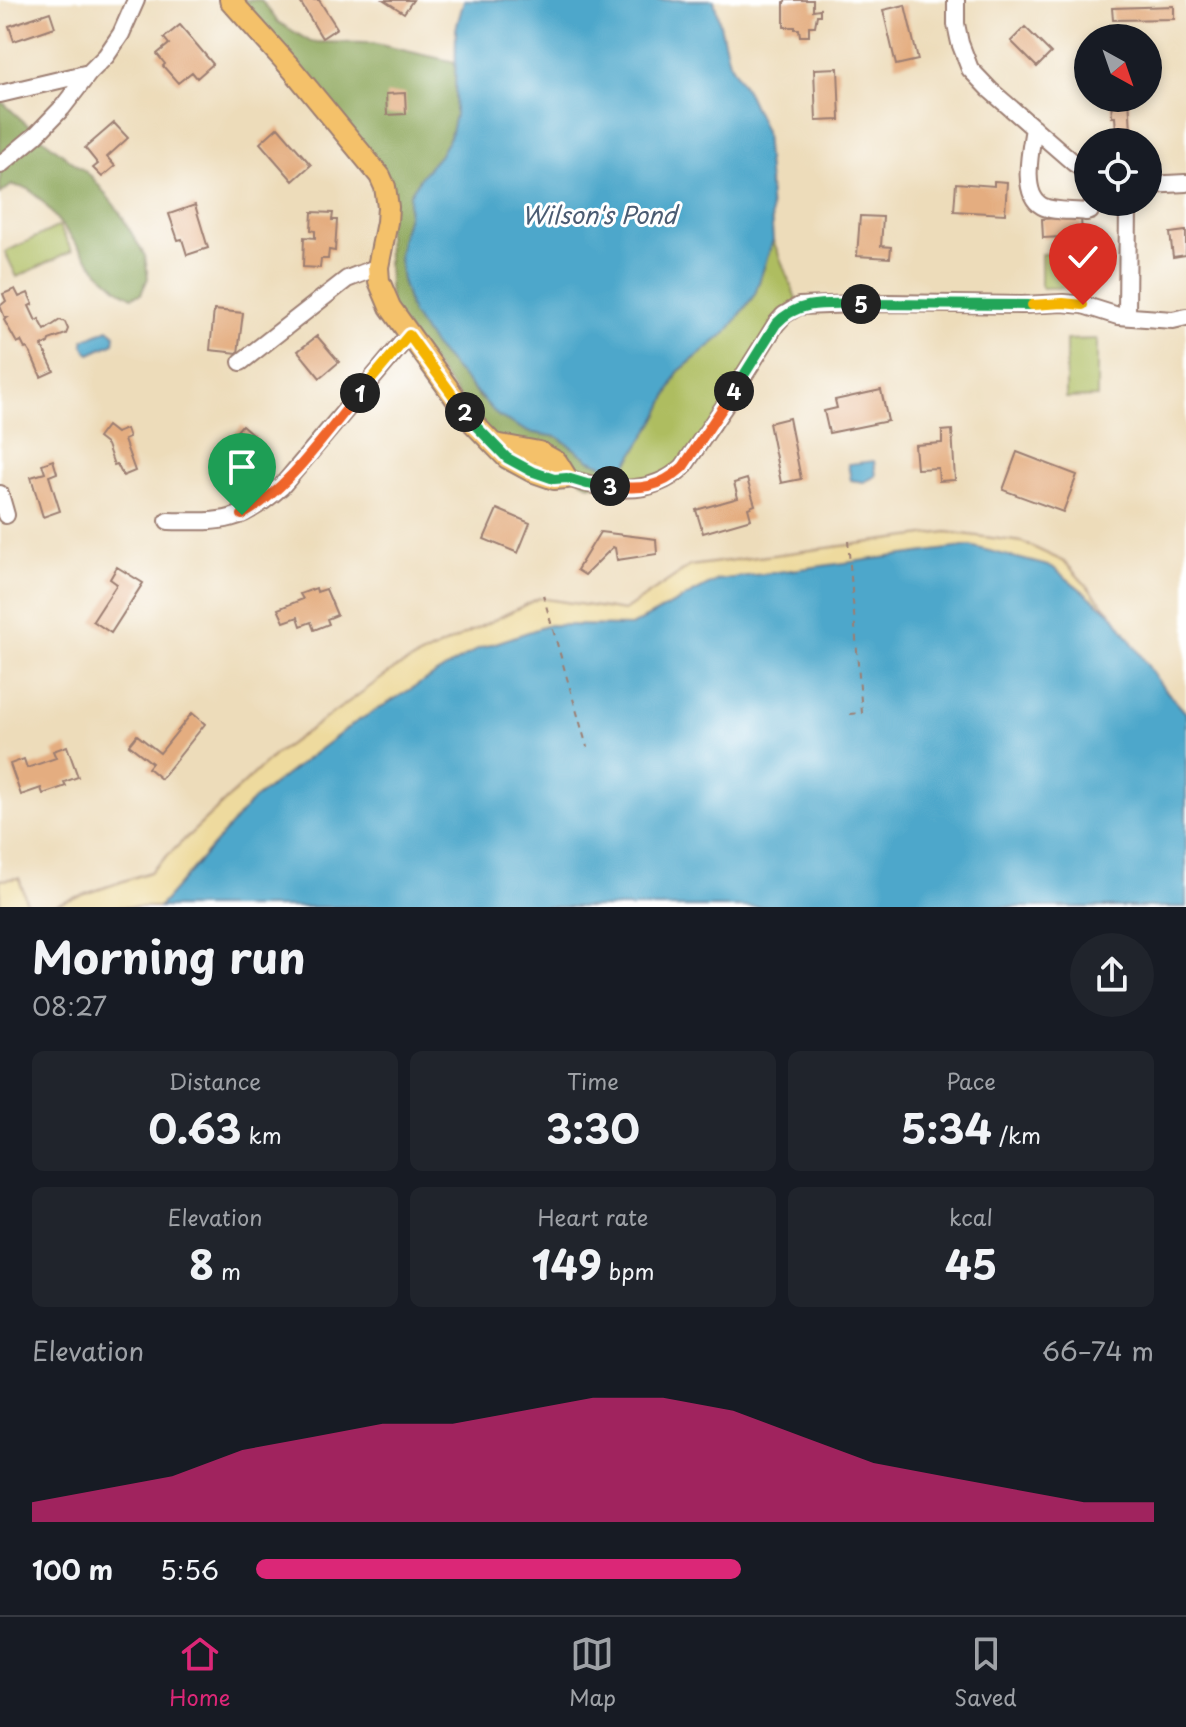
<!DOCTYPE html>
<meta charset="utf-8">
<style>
body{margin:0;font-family:"Playpen Sans",sans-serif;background:#20242c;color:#f1f3f6;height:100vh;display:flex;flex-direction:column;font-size:30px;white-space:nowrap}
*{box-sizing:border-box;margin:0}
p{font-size:26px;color:#9ea1a6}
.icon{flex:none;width:44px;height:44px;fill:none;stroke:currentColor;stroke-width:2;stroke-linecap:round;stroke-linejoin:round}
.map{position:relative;height:907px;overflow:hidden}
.sheet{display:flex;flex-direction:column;background:#171b24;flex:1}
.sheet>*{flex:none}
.needle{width:52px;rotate:140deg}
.buttons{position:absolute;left:1074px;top:24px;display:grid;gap:16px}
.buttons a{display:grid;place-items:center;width:88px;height:88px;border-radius:50%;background:#171b24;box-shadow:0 4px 12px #0003;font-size:40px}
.pin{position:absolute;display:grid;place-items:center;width:68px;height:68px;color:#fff;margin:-82px -34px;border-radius:50% 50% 50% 0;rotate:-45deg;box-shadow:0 0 8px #0007}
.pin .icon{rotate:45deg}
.km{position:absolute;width:40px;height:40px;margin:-20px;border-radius:50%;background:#222;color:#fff;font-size:22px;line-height:40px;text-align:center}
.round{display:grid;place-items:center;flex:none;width:84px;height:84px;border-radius:42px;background:#20242c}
.summary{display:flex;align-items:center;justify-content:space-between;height:136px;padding:0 32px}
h1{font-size:44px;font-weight:700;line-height:60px}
.stats{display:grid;grid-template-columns:repeat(3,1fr);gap:12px;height:136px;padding:8px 32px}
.stats div{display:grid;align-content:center;border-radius:12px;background:#20242c;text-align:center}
.stats b{font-size:40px;font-weight:700}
.stats small{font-size:22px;font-weight:400}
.stats p{font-size:22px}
.chart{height:224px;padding:16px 32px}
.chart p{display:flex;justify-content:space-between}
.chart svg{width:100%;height:144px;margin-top:8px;fill:#db2777;opacity:.7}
ul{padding:0 32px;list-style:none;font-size:26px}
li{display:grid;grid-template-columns:128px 96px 1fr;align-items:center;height:60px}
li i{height:20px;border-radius:10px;background:#db2777}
.dock{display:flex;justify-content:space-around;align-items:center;height:112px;border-top:2px solid #363941;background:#171b24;font-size:22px;color:#9ea1a6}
.dock a{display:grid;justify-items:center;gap:4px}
.dock .active{color:#db2777}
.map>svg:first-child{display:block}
</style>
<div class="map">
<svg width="1186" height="907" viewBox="0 0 1186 907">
<rect width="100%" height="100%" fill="#fff"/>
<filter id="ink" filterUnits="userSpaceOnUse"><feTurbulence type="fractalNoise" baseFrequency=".0125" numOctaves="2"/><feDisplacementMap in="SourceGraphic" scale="16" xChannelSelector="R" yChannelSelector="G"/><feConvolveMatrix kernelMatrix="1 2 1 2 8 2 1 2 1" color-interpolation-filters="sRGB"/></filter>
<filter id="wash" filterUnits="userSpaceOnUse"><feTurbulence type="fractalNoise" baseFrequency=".006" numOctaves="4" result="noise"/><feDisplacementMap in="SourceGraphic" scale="32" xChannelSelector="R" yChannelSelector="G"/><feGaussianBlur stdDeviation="1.8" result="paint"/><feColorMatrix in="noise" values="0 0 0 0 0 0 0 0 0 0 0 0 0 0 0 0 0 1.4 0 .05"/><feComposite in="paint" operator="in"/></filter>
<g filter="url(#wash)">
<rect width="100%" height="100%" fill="#eddcba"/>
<path fill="#aebd60" stroke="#7c6e46" stroke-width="2" d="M 59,226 L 72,251 L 17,277 L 5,252 Z
M 773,240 L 799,306 L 784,315 L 683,467 L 631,489 L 627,464 L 658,416 L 678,372 L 727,332 L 755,294 Z
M 1098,253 L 1098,287 L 1041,288 L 1041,254 Z
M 1097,339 L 1097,397 L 1066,398 L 1066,340 Z"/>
<path fill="#8aa456" stroke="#6a6240" stroke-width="2" d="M 230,0 L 261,0 L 278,22 L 311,42 L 372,43 L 455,62 L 455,115 L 450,137 L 439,156 L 422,175 L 410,194 L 408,215 L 401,241 L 399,258 L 402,280 L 412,314 L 480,398 L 528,432 L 558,437 L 590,460 L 611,468 L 627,464 L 631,489 L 587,484 L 557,462 L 495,444 L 390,307 L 385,188 Z
M 0,100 L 41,137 L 92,177 L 118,210 L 145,256 L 148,278 L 141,294 L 132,297 L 118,289 L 97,270 L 43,202 L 29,189 L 12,185 L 0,194 Z"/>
<path fill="#eeda9e" stroke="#9c7c64" stroke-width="2" d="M 947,532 L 1022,542 L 1065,562 L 1113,615 L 1052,567 L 718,580 L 631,626 L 549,625 L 478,649 L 353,724 L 253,800 L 159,907 L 47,907 L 150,872 L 274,755 L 396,668 L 539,598 L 624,611 L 690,566 Z
M 19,878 L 28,907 L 0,907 L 0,880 Z"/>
<path fill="#4da7cb" stroke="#4c637b" stroke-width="2" d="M 464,0 L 714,0 L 729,62 L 748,94 L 765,131 L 773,240 L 755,294 L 727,332 L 678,372 L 658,416 L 627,464 L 611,468 L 590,460 L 558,437 L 528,432 L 498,416 L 435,347 L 412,314 L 402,280 L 399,258 L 401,241 L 408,215 L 410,194 L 422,175 L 439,156 L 450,137 L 455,115 L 456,29 Z
M 108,329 L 115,335 L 114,343 L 90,354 C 84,350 82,346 84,340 Z
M 874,461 L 876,476 L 864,482 L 851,480 L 848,464 Z
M 970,546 L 1052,567 L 1113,615 L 1161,685 L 1186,713 L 1186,907 L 159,907 L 253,800 L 353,724 L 478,649 L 549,625 L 631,626 L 718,580 Z"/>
<g id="blocks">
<path fill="#e4ad80" d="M 299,0 L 319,0 L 337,28 L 322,38 Z
M 384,0 L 413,0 L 404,13 Z
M 786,0 L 813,0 L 813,10 L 820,9 L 820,15 L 817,15 L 815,26 L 809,26 L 809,36 L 800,36 L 799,29 L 795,29 L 795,27 L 784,27 L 784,2 Z
M 905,5 L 918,60 L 896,65 L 883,10 Z
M 1174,6 L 1174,19 L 1113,20 L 1112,8 Z
M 50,12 L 55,27 L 14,41 L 9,26 Z
M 180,25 L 213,64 L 197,78 L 192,72 L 178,83 L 163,66 L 165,64 L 157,54 L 169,44 L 164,38 Z
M 1025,27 L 1051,53 L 1037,67 L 1011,41 Z
M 838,68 L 840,120 L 816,121 L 814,69 Z
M 405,93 L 406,114 L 387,115 L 386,94 Z
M 1111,98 L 1129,98 L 1131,130 L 1141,130 L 1141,141 L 1117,142 L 1115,117 L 1112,117 Z
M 114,123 L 128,138 L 107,157 L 115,166 L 102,177 L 93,168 L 98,164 L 85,148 Z
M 278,127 L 311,165 L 293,181 L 260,143 Z
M 994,181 L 1007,182 L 1005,214 L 954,211 L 956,183 L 994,186 Z
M 195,205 L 208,248 L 187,255 L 182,239 L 178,240 L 169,214 Z
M 312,212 L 333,213 L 332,220 L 337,220 L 335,251 L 329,250 L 328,259 L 321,259 L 320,268 L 303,267 L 304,237 L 315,238 L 315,231 L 311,230 Z
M 860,216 L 883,217 L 881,246 L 891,247 L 890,258 L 857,256 Z
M 1081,217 L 1082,236 L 1043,238 L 1042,219 Z
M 1186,231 L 1186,255 L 1173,257 L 1170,233 Z
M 15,289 L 19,297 L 28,293 L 33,304 L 29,306 L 36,321 L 39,319 L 45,330 L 60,320 L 65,322 L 68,329 L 66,334 L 49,340 L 48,343 L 42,346 L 54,371 L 41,377 L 31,354 L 27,348 L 25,349 L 21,341 L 17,343 L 4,320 L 7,318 L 5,318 L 0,306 L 6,301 L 3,294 Z
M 214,310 L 243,313 L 238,353 L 210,350 Z
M 317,336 L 339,362 L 320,378 L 298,351 Z
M 881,390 L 888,421 L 829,433 L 824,411 L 837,408 L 835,400 Z
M 789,418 L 801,479 L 781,483 L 769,423 Z
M 242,425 L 257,438 L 232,468 L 217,455 Z
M 107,426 L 116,433 L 126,429 L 129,438 L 124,440 L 135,471 L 123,476 L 117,464 L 114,465 L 107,445 L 98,438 Z
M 952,430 L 955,480 L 939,481 L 938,468 L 917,469 L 915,445 L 942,443 L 942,431 Z
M 1017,452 L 1077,475 L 1063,512 L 1003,490 Z
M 53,460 L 57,473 L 49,476 L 60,511 L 43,517 L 31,477 L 45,473 L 42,464 Z
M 747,479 L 755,505 L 748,508 L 751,519 L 703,533 L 696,510 L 738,498 L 734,483 Z
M 497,509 L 530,523 L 518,553 L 484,539 Z
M 600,532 L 656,539 L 657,554 L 617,560 L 615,548 L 613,547 L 585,575 L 577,570 Z
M 117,567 L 143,583 L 111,633 L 93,621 L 117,584 L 110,579 Z
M 316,588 L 317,592 L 326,589 L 337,615 L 327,619 L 329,624 L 314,630 L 311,622 L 301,626 L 298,617 L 284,622 L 278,609 L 303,599 L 300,594 Z
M 192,713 L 205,724 L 161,779 L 148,768 L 152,763 L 129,745 L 137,735 L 160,753 Z
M 67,746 L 78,777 L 64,782 L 66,786 L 43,794 L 41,788 L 21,795 L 10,764 L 24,759 L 27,768 L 56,758 L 53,751 Z"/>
</g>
</g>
<g filter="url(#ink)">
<use href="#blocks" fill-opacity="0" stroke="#9c7e72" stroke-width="2"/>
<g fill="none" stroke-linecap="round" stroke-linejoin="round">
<defs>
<path id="minor" d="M 956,0 L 956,24 L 960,43 L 970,69 L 990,90 L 1074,163 L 1088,172
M 0,94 L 89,73
M 1034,128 C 1031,148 1020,194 1042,206 C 1053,212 1073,210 1086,212 L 1090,211 L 1093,202
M 0,165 L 36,135 L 62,108 L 89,73 L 106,56 L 121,34 L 136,0
M 1148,185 L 1186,183
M 1127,316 L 1128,202
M 241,362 L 347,279 L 378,267
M 567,478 C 607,490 649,498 683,467 L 726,404 L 776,324 L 784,315 L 799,306 L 886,303 L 1022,305 L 1063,303 L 1083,305 L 1118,316 L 1173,320 L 1186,317
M 0,494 L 6,515
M 168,521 C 222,522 239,524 281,487 L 409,335"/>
<path id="major" d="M 230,0 L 292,69 L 380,176 L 385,187 L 388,207 L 387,222 L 378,267 L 379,281 L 390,307 L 474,424 L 507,458 L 531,471 L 554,479 L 567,478 L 557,462 L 539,452 L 495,444"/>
</defs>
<use href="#minor" stroke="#9c7e72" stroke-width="20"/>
<use href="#major" stroke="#9c7e72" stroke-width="24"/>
<path stroke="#9c7e72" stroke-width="2" stroke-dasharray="6 6" stroke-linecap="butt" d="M 848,540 L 862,713 L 850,714
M 543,595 L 587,747"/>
<use href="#minor" stroke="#fff" stroke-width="16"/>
<use href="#major" stroke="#f4c16a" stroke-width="20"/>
</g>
</g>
<g fill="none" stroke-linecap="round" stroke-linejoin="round" filter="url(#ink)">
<defs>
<path id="split-1" d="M 242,515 C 288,490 326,433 360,393"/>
<path id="split-2" d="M 360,393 L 409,335 L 465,412"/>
<path id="split-3" d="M 465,412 L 474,424 L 507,458 L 531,471 L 554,479 L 567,478 L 587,484 L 610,486"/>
<path id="split-4" d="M 610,486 C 640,490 660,488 683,467 L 734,391"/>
<path id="split-5" d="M 734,391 L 776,324 C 799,299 829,304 861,304"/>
<path id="split-6" d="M 861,304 L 1032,305"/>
<path id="split-7" d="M 1032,305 L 1063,303 L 1083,305"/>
</defs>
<use href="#split-1" stroke="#fff" stroke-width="16"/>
<use href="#split-2" stroke="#fff" stroke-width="16"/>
<use href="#split-3" stroke="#fff" stroke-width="16"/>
<use href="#split-4" stroke="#fff" stroke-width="16"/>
<use href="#split-5" stroke="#fff" stroke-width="16"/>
<use href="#split-6" stroke="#fff" stroke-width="16"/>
<use href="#split-7" stroke="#fff" stroke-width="16"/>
<use href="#split-1" stroke="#f0652b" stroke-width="10"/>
<use href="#split-2" stroke="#f5b400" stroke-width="10"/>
<use href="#split-3" stroke="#22a559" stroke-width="10"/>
<use href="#split-4" stroke="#f0652b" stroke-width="10"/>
<use href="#split-5" stroke="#22a559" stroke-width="10"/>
<use href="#split-6" stroke="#22a559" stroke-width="10"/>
<use href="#split-7" stroke="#f5b400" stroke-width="10"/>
</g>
<g text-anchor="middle" stroke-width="6" stroke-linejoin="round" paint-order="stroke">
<g font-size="24" font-style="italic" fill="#4b5c73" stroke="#fff">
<text x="599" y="224">Wilson's Pond</text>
</g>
</g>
</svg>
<div class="buttons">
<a><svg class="needle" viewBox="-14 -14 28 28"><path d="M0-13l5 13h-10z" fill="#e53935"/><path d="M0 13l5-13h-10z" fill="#9ea1a6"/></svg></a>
<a><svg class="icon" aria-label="locate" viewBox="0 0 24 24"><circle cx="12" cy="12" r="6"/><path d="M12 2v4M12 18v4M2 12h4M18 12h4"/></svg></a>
</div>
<div class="pin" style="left:242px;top:515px;background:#1e9e55"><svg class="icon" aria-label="arrive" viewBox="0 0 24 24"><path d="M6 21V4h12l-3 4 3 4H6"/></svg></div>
<div class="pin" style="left:1083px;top:305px;background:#d93025"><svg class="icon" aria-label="check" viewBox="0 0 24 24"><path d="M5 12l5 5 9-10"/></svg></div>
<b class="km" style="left:360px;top:393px">1</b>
<b class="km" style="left:465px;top:412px">2</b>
<b class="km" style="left:610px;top:486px">3</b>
<b class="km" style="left:734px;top:391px">4</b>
<b class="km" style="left:861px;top:304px">5</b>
</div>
<section class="sheet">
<div class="summary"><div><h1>Morning run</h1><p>08:27</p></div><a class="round"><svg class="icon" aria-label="share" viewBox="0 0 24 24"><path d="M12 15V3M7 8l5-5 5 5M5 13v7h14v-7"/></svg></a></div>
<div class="stats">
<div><p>Distance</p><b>0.63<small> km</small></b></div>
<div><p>Time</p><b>3:30</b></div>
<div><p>Pace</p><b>5:34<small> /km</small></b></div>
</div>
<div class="stats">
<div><p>Elevation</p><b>8<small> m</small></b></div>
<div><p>Heart rate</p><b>149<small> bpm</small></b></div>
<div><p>kcal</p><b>45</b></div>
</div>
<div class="chart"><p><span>Elevation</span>66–74 m</p>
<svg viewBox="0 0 160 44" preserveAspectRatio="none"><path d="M0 44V38L10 34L20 30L30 22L40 18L50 14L60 14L70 10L80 6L90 6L100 10L110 18L120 26L130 30L140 34L150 38L160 38V44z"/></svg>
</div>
<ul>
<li><b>100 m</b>5:56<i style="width:54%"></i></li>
</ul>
</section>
<nav class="dock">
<a class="active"><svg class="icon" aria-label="home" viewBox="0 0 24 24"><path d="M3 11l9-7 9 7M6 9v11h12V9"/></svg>Home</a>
<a><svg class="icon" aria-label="map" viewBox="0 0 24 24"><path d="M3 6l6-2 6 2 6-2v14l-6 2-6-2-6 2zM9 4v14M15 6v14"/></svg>Map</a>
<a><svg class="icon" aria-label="saved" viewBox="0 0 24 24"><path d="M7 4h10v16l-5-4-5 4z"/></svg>Saved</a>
</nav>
